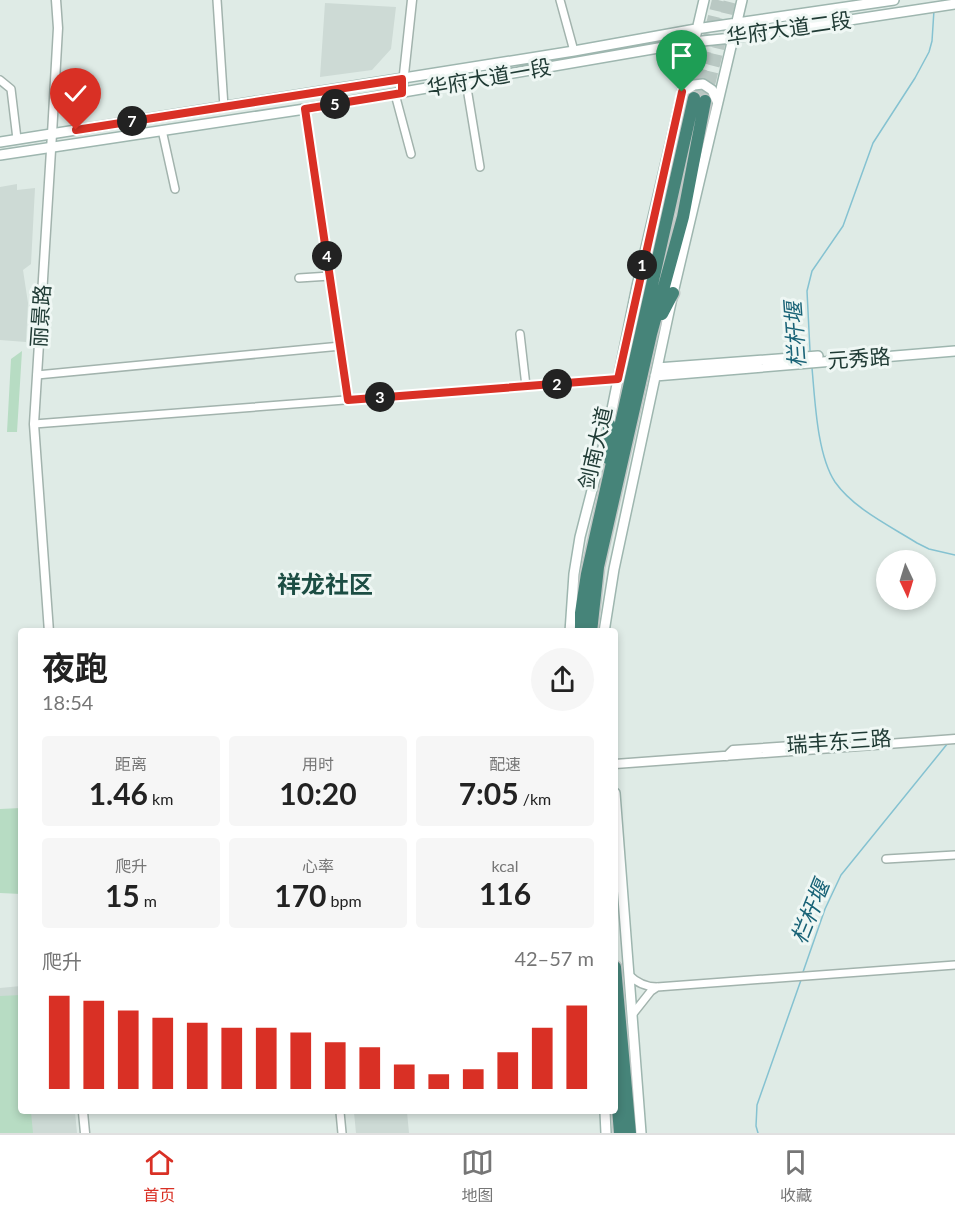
<!DOCTYPE html>
<html lang="zh">
<meta charset="utf-8">
<style>
body{margin:0;font-family:Lato,"Noto Sans SC",sans-serif;background:#f6f6f6;color:#222;height:100vh;display:flex;flex-direction:column;font-size:22px;white-space:nowrap}
*{box-sizing:border-box;margin:0}
p{font-size:20px;color:#767676}
.icon{flex:none;width:33px;height:33px;fill:none;stroke:currentColor;stroke-width:2;stroke-linecap:round;stroke-linejoin:round}
.map{position:relative;flex:1;overflow:hidden}
.sheet{position:absolute;left:18px;top:628px;width:600px;height:486px;display:flex;flex-direction:column;background:#fff;border-radius:6px;box-shadow:0 3px 9px #0003}
.sheet>*{flex:none}
.needle{width:39px;rotate:176deg}
.controls{position:absolute;left:876px;top:550px;display:grid;gap:12px}
.controls a{display:grid;place-items:center;width:60px;height:60px;border-radius:50%;background:#fff;box-shadow:0 3px 9px #0003;font-size:30px}
.pin{position:absolute;display:grid;place-items:center;width:51px;height:51px;color:#fff;margin:-62px -26px;border-radius:50% 50% 50% 0;rotate:-45deg;box-shadow:0 0 6px #0007}
.pin .icon{rotate:45deg}
.km{position:absolute;width:30px;height:30px;margin:-15px;border-radius:50%;background:#222;color:#fff;font-size:16px;line-height:30px;text-align:center}
.round{display:grid;place-items:center;flex:none;width:63px;height:63px;border-radius:32px;background:#f6f6f6}
.overview{display:flex;align-items:center;justify-content:space-between;height:102px;padding:0 24px}
h1{font-size:33px;font-weight:700;line-height:45px}
.stats{display:grid;grid-template-columns:repeat(3,1fr);gap:9px;height:102px;padding:6px 24px}
.stats div{display:grid;align-content:center;border-radius:6px;background:#f6f6f6;text-align:center}
.stats b{font-size:30px;font-weight:700}
.stats small{font-size:16px;font-weight:400}
.stats p{font-size:16px}
.chart{height:168px;padding:12px 24px}
.chart p{display:flex;justify-content:space-between}
.chart svg{width:100%;height:108px;margin-top:6px;stroke:#d93025;stroke-width:6}
.menu{display:flex;justify-content:space-around;align-items:center;height:84px;border-top:2px solid #e0e0e0;background:#fff;font-size:16px;color:#767676}
.menu a{display:grid;justify-items:center;gap:3px}
.menu .current{color:#d93025}
.map>svg:first-child{display:block}
</style>
<div class="map">
<svg width="955" height="1133" viewBox="0 0 955 1133">
<rect width="100%" height="100%" fill="#dfebe6"/>
<path fill="#cddad5" d="M 325,3 L 396,7 L 391,49 L 372,70 L 320,77 Z
M 17,184 L 17,190 L 35,188 L 31,264 L 23,270 L 28,303 L 26,342 L 0,340 L 0,187 Z
M 21,986 L 21,1112 L 75,1112 L 77,1133 L 0,1133 L 0,988 Z
M 354,1112 L 407,1112 L 409,1133 L 356,1133 Z"/>
<path fill="#b7dcc3" d="M 22,351 L 17,432 L 7,432 L 11,359 Z
M 21,808 L 21,894 L 0,893 L 0,809 Z
M 21,995 L 21,1112 L 31,1112 L 33,1133 L 0,1133 L 0,996 Z"/>
<g fill="none" stroke-linecap="round" stroke-linejoin="round">
<path stroke="#85c2d1" stroke-width="1.5" d="M 810,351 L 807,291 L 812,271 L 843,226 L 873,143 L 915,78 L 929,52 L 932,41 L 934,10
M 812,368 C 815,400 817,455 835,482 C 854,509 890,526 917,543 L 929,549 L 955,555
M 803,972 L 825,909 L 841,875 L 948,743
M 758,1133 L 756,1126 L 757,1105 L 801,980"/>
<path stroke="#b9c8c3" stroke-width="12" stroke-dasharray="12 6" stroke-linecap="butt" d="M 694,98 L 718,0
M 705,101 L 730,0"/>
<defs>
<path id="minor" d="M 217,0 L 224,107
M 560,0 L 574,51
M 0,80 L 11,89 L 17,139
M 466,82 L 480,167
M 395,94 L 411,154
M 305,109 L 348,400
M 162,130 L 175,189
M 299,278 L 330,276
M 520,334 L 526,386
M 37,375 L 341,346
M 34,424 L 618,379
M 886,859 L 955,855
M 629,975 C 636,982 646,987 657,987 L 955,965
M 632,1015 L 651,991 L 657,987
M 340,1112 L 342,1133"/>
<path id="tertiary" d="M 402,93 L 412,0
M 49,632 L 34,424 L 52,134 L 58,28 L 56,0
M 727,756 L 733,750 L 807,745
M 615,764 L 955,739
M 83,1112 L 85,1133"/>
<path id="secondary" d="M 682,92 L 694,85 L 703,84 L 712,90 L 717,101
M 0,142 L 574,51 L 696,29 L 894,0
M 0,155 L 305,109 L 693,42 L 732,38 L 955,4
M 657,368 L 818,356
M 655,376 L 955,351
M 570,632 L 574,574 L 580,537 L 609,424 L 637,286 L 704,0
M 604,632 L 614,569 L 673,293 L 742,0
M 615,793 L 641,1133
M 605,1112 L 606,1133"/>
<path id="trunk" d="M 662,314 L 673,293
M 609,424 L 609,459
M 581,632 L 581,613 L 587,574 L 694,98
M 591,632 L 598,567 L 651,334 L 683,217 L 705,101
M 615,967 L 630,1133
M 615,1072 L 620,1133"/>
</defs>
<use href="#minor" stroke="#a2b3ad" stroke-width="10"/>
<use href="#tertiary" stroke="#a2b3ad" stroke-width="11"/>
<use href="#secondary" stroke="#9eb6af" stroke-width="12"/>
<use href="#trunk" stroke="#c1c8c6" stroke-width="15"/>
<use href="#minor" stroke="#fff" stroke-width="7"/>
<use href="#tertiary" stroke="#fff" stroke-width="8"/>
<use href="#secondary" stroke="#fff" stroke-width="9"/>
<use href="#trunk" stroke="#468479" stroke-width="12"/>
</g>
<g fill="none" stroke-linecap="round" stroke-linejoin="round">
<defs>
<path id="route" d="M 76,130 L 402,79 L 402,93 L 305,109 L 348,400 L 618,379 L 682,92"/>
</defs>
<use href="#route" stroke="#fff" stroke-width="12"/>
<use href="#route" stroke="#d93025" stroke-width="8"/>
</g>
<g text-anchor="middle" stroke-width="6" stroke-linejoin="round" paint-order="stroke">
<g font-size="21" fill="#203b35" stroke="#eff7f4">
<text transform="translate(789 29) rotate(-8)" y="7">华府大道二段</text>
<text transform="translate(489 78) rotate(-10)" y="7">华府大道一段</text>
<text transform="translate(41 316) rotate(-86)" y="7">丽景路</text>
<text transform="translate(859 359) rotate(-4)" y="7">元秀路</text>
<text transform="translate(596 448) rotate(-77)" y="7">剑南大道</text>
<text transform="translate(839 742) rotate(-4)" y="7">瑞丰东三路</text>
</g>
<g font-size="22" font-style="italic" fill="#196377" stroke="#eff7f4">
<text transform="translate(795 335) rotate(-94)" y="8">栏杆堰</text>
<text transform="translate(810 912) rotate(-68)" y="8">栏杆堰</text>
</g>
<g font-size="24" font-weight="bold" fill="#1c4d43" stroke="#eff7f4">
<text x="325" y="593">祥龙社区</text>
</g>
</g>
</svg>
<div class="controls">
<a><svg class="needle" viewBox="-14 -14 28 28"><path d="M0-13l5 13h-10z" fill="#e53935"/><path d="M0 13l5-13h-10z" fill="#767676"/></svg></a>
</div>
<div class="pin" style="left:682px;top:92px;background:#1e9e55"><svg class="icon" aria-label="arrive" viewBox="0 0 24 24"><path d="M6 21V4h12l-3 4 3 4H6"/></svg></div>
<div class="pin" style="left:76px;top:130px;background:#d93025"><svg class="icon" aria-label="check" viewBox="0 0 24 24"><path d="M5 12l5 5 9-10"/></svg></div>
<b class="km" style="left:642px;top:265px">1</b>
<b class="km" style="left:557px;top:384px">2</b>
<b class="km" style="left:380px;top:397px">3</b>
<b class="km" style="left:327px;top:256px">4</b>
<b class="km" style="left:335px;top:104px">5</b>
<b class="km" style="left:132px;top:121px">7</b>
<section class="sheet">
<div class="overview"><div><h1>夜跑</h1><p>18:54</p></div><a class="round"><svg class="icon" aria-label="share" viewBox="0 0 24 24"><path d="M12 15V3M7 8l5-5 5 5M5 13v7h14v-7"/></svg></a></div>
<div class="stats">
<div><p>距离</p><b>1.46<small> km</small></b></div>
<div><p>用时</p><b>10:20</b></div>
<div><p>配速</p><b>7:05<small> /km</small></b></div>
</div>
<div class="stats">
<div><p>爬升</p><b>15<small> m</small></b></div>
<div><p>心率</p><b>170<small> bpm</small></b></div>
<div><p>kcal</p><b>116</b></div>
</div>
<div class="chart"><p><span>爬升</span>42–57 m</p>
<svg viewBox="0 0 160 44" preserveAspectRatio="none"><path d="M5 44V6M15 44V8M25 44V12M35 44V15M45 44V17M55 44V19M65 44V19M75 44V21M85 44V25M95 44V27M105 44V34M115 44V38M125 44V36M135 44V29M145 44V19M155 44V10"/></svg>
</div>
</section>
</div>
<nav class="menu">
<a class="current"><svg class="icon" aria-label="home" viewBox="0 0 24 24"><path d="M3 11l9-7 9 7M6 9v11h12V9"/></svg>首页</a>
<a><svg class="icon" aria-label="map" viewBox="0 0 24 24"><path d="M3 6l6-2 6 2 6-2v14l-6 2-6-2-6 2zM9 4v14M15 6v14"/></svg>地图</a>
<a><svg class="icon" aria-label="saved" viewBox="0 0 24 24"><path d="M7 4h10v16l-5-4-5 4z"/></svg>收藏</a>
</nav>
